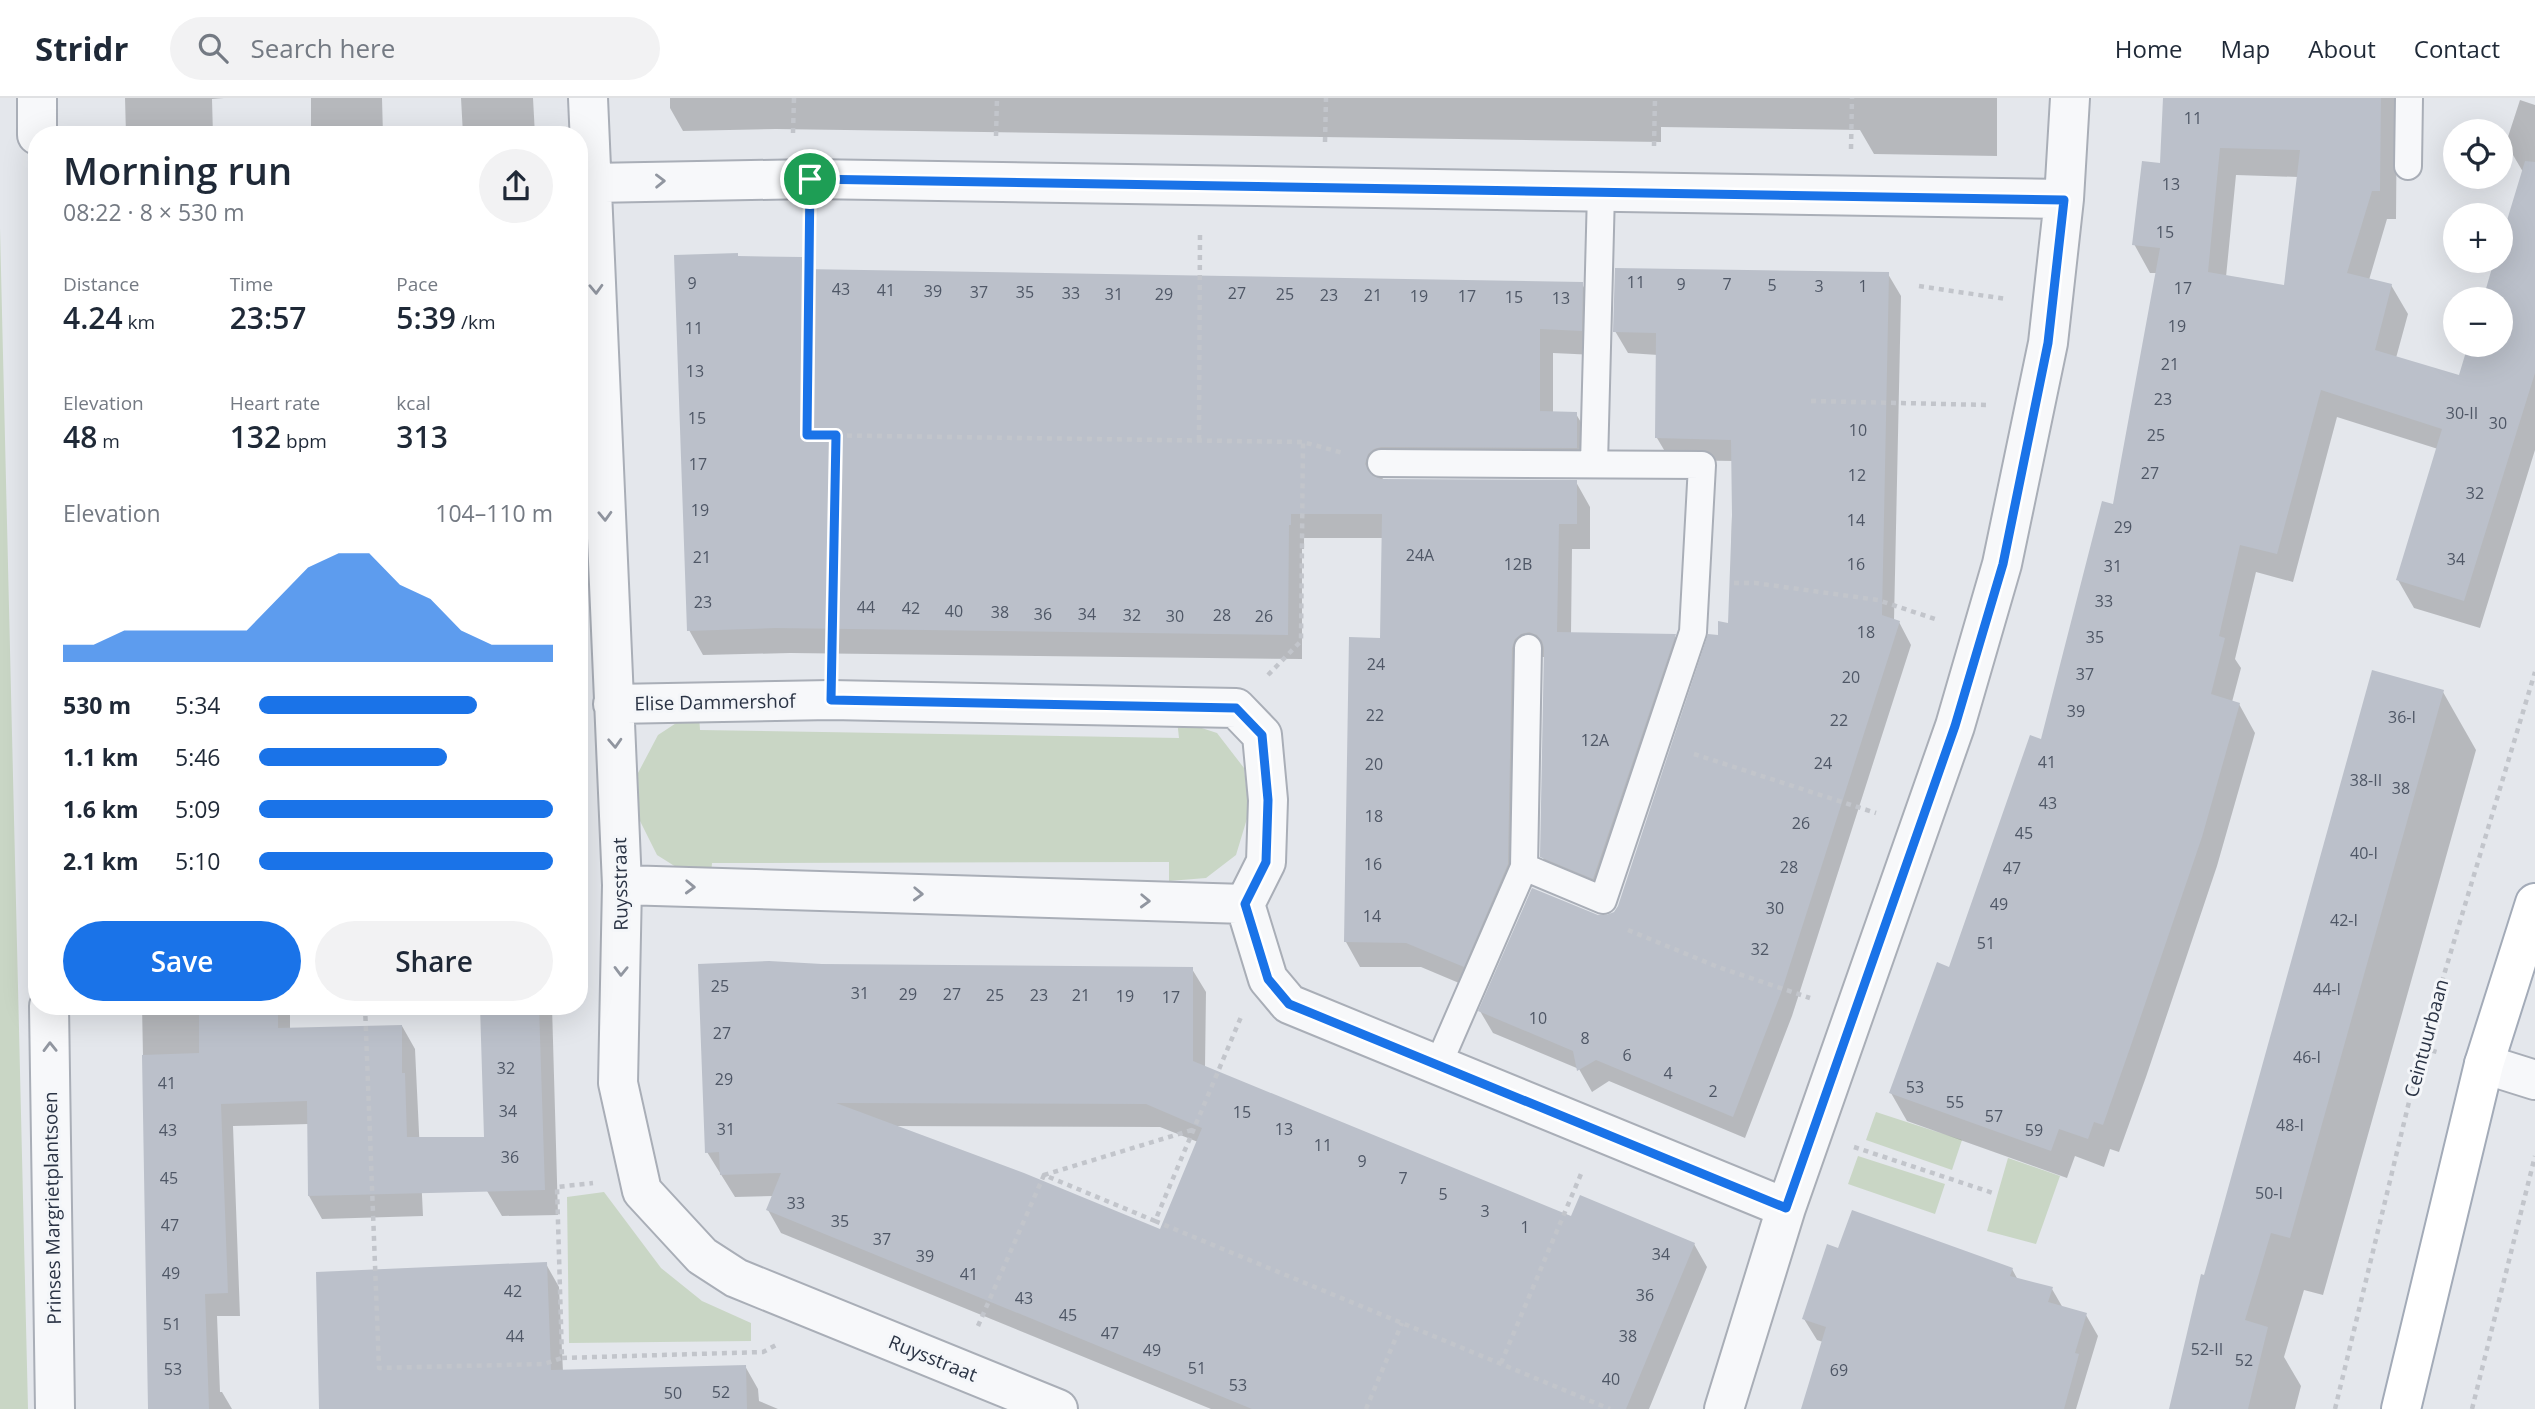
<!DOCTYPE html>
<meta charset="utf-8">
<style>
body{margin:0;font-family:"Open Sans",sans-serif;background:#f2f2f3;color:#1f2937;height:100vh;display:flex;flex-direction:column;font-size:26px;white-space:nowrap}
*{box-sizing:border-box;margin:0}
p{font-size:23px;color:#747a83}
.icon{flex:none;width:38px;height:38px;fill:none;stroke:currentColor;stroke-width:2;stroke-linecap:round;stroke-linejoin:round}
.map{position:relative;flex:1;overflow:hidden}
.panel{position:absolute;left:28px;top:28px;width:560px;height:889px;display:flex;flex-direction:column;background:#fff;border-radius:28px;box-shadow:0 7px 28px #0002}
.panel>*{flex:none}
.buttons{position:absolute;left:2443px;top:21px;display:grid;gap:14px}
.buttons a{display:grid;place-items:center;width:70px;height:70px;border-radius:50%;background:#fff;box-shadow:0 7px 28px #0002;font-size:35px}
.pin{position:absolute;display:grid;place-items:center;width:60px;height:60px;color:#fff;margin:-30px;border:4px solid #fff;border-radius:50%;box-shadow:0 2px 7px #0007}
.round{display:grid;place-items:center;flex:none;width:74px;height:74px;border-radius:37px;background:#f2f2f3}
.head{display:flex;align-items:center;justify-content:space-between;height:119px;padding:0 35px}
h1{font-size:38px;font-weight:600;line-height:52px}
.metrics{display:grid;grid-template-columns:repeat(3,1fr);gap:10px;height:119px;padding:7px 35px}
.metrics div{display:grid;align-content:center}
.metrics b{font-size:30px;font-weight:600}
.metrics small{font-size:19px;font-weight:400}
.metrics p{font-size:19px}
.chart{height:196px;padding:14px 35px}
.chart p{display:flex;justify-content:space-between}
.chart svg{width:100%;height:126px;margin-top:7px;fill:#1a73e8;opacity:.7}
.button{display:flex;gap:14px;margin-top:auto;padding:14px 35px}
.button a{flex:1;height:80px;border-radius:42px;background:#1a73e8;color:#fff;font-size:28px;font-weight:600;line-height:80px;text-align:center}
.button a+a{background:#f2f2f3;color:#1f2937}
ul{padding:0 35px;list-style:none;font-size:23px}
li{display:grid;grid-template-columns:112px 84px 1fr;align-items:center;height:52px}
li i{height:18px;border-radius:9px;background:#1a73e8}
header{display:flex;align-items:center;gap:42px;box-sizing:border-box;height:98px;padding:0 35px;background:#fff;border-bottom:2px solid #e0e1e3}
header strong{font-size:33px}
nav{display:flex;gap:38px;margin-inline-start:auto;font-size:24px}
.search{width:490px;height:63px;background:#f2f2f3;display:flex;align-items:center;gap:18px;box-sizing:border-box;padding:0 24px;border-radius:38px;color:#747a83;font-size:26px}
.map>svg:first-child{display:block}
</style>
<header>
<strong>Stridr</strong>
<div class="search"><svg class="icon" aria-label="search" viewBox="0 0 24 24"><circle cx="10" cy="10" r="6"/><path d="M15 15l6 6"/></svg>Search here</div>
<nav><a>Home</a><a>Map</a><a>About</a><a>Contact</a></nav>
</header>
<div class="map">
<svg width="2535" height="1311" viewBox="0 0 2535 1311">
<rect width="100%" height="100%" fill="#e4e7ec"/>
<path fill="#c9d6c5" d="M 0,130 L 28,1311 L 0,1311 Z
M 690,616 L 699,617 L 700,632 L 1179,640 L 1177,622 L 1217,635 L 1244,670 L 1249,714 L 1236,757 L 1206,780 L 1169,783 L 1169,764 L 712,765 L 711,778 L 692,779 L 657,757 L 639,721 L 638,675 L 658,637 Z
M 1876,1014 L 1962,1042 L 1952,1072 L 1866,1042 Z
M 1858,1058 L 1945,1086 L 1935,1116 L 1848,1086 Z
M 2008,1060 L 2060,1078 L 2036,1146 L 1987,1133 Z
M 604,1094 L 661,1170 L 702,1203 L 751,1225 L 751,1243 L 569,1245 L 567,1099 Z"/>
<path fill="#0003" fill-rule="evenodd" d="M 125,0 L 224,0 L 212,1 L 213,37 L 126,37 Z
M 311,0 L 382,0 L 383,37 L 311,37 Z
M 461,0 L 533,0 L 535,37 L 463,37 Z
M 670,0 L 1997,0 L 1997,58 L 1874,56 L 1860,32 L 1661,29 L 1661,44 L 776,31 L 683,33 L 670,10 Z
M 2164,0 L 2397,0 L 2396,121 L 2387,121 L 2369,182 L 2391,187 L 2408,216 L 2396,260 L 2460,279 L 2470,247 L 2501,247 L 2501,201 L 2484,201 L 2496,163 L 2501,163 L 2501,147 L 2523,74 L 2506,45 L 2520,2 L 2535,7 L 2535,352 L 2480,530 L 2414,510 L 2398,482 L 2438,351 L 2337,319 L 2293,484 L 2256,474 L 2235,561 L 2241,570 L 2232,604 L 2239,606 L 2255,635 L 2217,768 L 2146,979 L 2119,1054 L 2110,1051 L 2104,1069 L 2075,1058 L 2067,1080 L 1907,1023 L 1891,995 L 1950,871 L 2042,643 L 2115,408 L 2157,175 L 2150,175 L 2134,146 L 2161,67 ZM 2236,77 L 2298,79 L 2285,189 L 2226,179 Z
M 737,157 L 739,160 L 801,161 L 808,172 L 1582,186 L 1596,211 L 1595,257 L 1553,255 L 1553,315 L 1576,316 L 1591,341 L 1591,375 L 1388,376 L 1381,382 L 1576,384 L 1590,409 L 1590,451 L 1572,451 L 1571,536 L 1675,538 L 1689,562 L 1608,805 L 1556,783 L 1542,758 L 1545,559 L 1542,559 L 1529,566 L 1522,791 L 1478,893 L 1421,869 L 1360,869 L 1346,844 L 1382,541 L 1383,440 L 1304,440 L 1304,451 L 1302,451 L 1302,561 L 790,555 L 703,557 L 689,532 Z
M 1888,176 L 1901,198 L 1894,523 L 1899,524 L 1911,547 L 1792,918 L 1745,1040 L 1609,983 L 1592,994 L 1579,971 L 1493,935 L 1480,913 L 1597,818 L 1606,819 L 1615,815 L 1620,808 L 1719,538 L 1730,527 L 1733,363 L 1670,362 L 1657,340 L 1658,257 L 1628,255 L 1615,233 Z
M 2443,594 L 2476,652 L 2323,1197 L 2304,1192 L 2284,1259 L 2301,1288 L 2295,1311 L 2170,1311 L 2205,1179 Z
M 822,867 L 1192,871 L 1206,894 L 1205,970 L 1572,1120 L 1694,1146 L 1707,1169 L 1649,1311 L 1211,1311 L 781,1135 L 768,1112 L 773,1098 L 735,1099 L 707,1054 ZM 893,1028 L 1160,1029 L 1198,1044 L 1161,1134 Z
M 142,908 L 285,908 L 290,917 L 290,931 L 402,928 L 415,951 L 423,1118 L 322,1121 L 309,1098 L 309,1026 L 233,1028 L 240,1218 L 217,1218 L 220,1294 L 222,1294 L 232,1311 L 150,1311 Z
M 481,908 L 552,908 L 558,1117 L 502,1118 L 487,1093 Z
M 1839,1152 L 2012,1171 L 2018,1182 L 2052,1191 L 2063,1210 L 2086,1217 L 2098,1238 L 2076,1311 L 1802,1311 L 1823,1244 L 1817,1242 L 1804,1221 Z
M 546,1166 L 559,1189 L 563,1274 L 745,1268 L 758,1291 L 759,1303 L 778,1311 L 321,1311 Z"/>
<path fill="#bbc0ca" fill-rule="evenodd" d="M 2163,0 L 2381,0 L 2380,93 L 2372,93 L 2347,175 L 2392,186 L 2375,252 L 2459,277 L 2468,247 L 2501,247 L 2501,201 L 2483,201 L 2494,163 L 2501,163 L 2501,142 L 2525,63 L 2535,64 L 2535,275 L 2464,503 L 2396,482 L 2442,331 L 2321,292 L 2277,456 L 2240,447 L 2219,538 L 2225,540 L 2211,596 L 2240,605 L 2202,739 L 2130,950 L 2103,1027 L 2094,1024 L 2088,1041 L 2059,1031 L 2051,1053 L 1889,995 L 1937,864 L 1949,869 L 2030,637 L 2041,641 L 2102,403 L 2113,406 L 2160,150 L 2132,147 L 2142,63 L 2160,65 ZM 2220,50 L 2300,52 L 2284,187 L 2208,174 Z
M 738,155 L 738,158 L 802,159 L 802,171 L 1583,184 L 1582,233 L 1540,231 L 1540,313 L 1577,314 L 1577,350 L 1381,349 L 1374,351 L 1368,356 L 1365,366 L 1373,378 L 1381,381 L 1577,382 L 1577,426 L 1559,426 L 1557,534 L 1676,536 L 1593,781 L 1540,759 L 1544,550 L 1542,543 L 1537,537 L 1529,534 L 1521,536 L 1515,541 L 1512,550 L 1508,766 L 1464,869 L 1406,845 L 1344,844 L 1349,539 L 1380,540 L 1382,416 L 1291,416 L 1291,427 L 1289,427 L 1288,537 L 775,530 L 687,533 L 674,157 Z
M 1615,170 L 1889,174 L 1882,517 L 1900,523 L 1781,895 L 1733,1019 L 1596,962 L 1577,973 L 1573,953 L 1478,913 L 1532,790 L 1598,817 L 1606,817 L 1614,814 L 1618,808 L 1708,536 L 1718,537 L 1718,523 L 1728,525 L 1732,417 L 1731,342 L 1655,340 L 1656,235 L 1613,234 Z
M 2372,572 L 2444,592 L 2290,1140 L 2271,1135 L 2245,1222 L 2268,1229 L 2248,1311 L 2169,1311 L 2201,1176 L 2204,1177 Z
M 769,863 L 822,866 L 1193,869 L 1193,963 L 1571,1118 L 1580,1097 L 1695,1145 L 1626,1311 L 1252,1311 L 766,1112 L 781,1075 L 720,1077 L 719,1054 L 705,1055 L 698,866 ZM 836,1005 L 1146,1006 L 1202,1030 L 1160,1131 L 1024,1075 Z
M 199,908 L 278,908 L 278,930 L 402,927 L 402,975 L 405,975 L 407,1039 L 484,1039 L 480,908 L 539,908 L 545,1092 L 308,1098 L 307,1003 L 221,1006 L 228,1195 L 205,1196 L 209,1311 L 148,1311 L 142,957 L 199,955 Z
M 1852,1112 L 2013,1170 L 2010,1178 L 2053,1189 L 2048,1204 L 2087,1215 L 2075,1255 L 2079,1256 L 2064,1311 L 1801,1311 L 1826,1229 L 1802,1221 L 1827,1146 L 1838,1150 Z
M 547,1164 L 551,1272 L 746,1267 L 747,1311 L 319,1311 L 316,1174 Z"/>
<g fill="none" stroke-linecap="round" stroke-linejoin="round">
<defs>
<path id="lane" d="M 2408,68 L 2409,0
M 1381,365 L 1702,367 L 1693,534 L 1603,802 L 1524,769 L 1528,550
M 1594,366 L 1601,94
M 1438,967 L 1524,769"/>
<path id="street" d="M 37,0 L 37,37
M 588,0 L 622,787 L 618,985 L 642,1093 L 702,1158 L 736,1180 L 1058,1311
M 592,85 L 810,81 L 2064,101
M 613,606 L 831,602 L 1236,610 L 1262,637 L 1268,702 L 1266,764 L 1245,806 L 1268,881 L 1289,906 L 1786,1110
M 622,787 L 1245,806
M 49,908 L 55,1311
M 2484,966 L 2535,982
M 1724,1311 L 1786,1110 L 1955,628 L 2002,466 L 2048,245 L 2064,101 L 2070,0"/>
<path id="primary" d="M 2401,1311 L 2484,966 L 2535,805"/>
</defs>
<use href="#lane" stroke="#a9aeb7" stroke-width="30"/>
<use href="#street" stroke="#a9aeb7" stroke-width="42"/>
<use href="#primary" stroke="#a3abb8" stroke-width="42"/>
<path stroke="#c2c5cb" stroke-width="4.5" stroke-dasharray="5 5" stroke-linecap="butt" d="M 793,35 L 794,0
M 996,38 L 997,0
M 1325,44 L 1326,0
M 1654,48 L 1655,0
M 1851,51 L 1852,0
M 809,127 L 807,337 L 1303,344 L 1343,355
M 1919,188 L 2006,201
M 1811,303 L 1988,307
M 1199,342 L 1200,134
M 1734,485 L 1755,485 L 1878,502 L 1938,522
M 832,555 L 836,337
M 1268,577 L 1301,543 L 1303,344
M 1694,656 L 1876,715
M 1628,832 L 1718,869 L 1810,900
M 365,908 L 379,1270 L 544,1266 L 562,1260 L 557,1089 L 593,1085
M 2422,950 L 2441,955
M 1192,1032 L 1044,1077 L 1155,1123 L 1241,919
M 1854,1049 L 1993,1095
M 1155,1123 L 1610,1311
M 978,1228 L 1044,1077
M 562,1260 L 763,1254 L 776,1247
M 1501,1265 L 1581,1076
M 1366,1311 L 1402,1225
M 2335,1311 L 2422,950 L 2535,574
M 2472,1311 L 2535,1058"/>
<use href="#lane" stroke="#f7f8fa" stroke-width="26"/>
<use href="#street" stroke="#f7f8fa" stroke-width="38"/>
<use href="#primary" stroke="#fff" stroke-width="38"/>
</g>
<defs><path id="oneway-chevron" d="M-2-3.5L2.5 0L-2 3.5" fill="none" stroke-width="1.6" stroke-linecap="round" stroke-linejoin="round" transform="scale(1.75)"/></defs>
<g stroke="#9196a0">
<use href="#oneway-chevron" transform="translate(660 83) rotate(-1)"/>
<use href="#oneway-chevron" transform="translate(596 191) rotate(88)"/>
<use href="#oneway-chevron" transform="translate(605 418) rotate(88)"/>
<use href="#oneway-chevron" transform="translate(615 645) rotate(87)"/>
<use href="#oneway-chevron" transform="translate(690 789) rotate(2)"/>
<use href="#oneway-chevron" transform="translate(918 796) rotate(2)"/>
<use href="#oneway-chevron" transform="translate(1145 803) rotate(2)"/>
<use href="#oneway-chevron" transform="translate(621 873) rotate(91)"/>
<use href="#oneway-chevron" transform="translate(50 949) rotate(-91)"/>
</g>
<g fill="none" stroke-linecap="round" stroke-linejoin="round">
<defs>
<path id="route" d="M 810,81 L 2064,102 L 2048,245 L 2003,466 L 1955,628 L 1786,1110 L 1289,906 L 1268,881 L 1245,806 L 1266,764 L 1268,702 L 1262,637 L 1236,610 L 831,602 L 836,337 L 807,337 Z"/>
</defs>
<use href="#route" stroke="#fff" stroke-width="14"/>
<use href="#route" stroke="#1a73e8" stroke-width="9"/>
</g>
<g text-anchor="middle" stroke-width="6" stroke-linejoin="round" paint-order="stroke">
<g font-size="16" fill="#4f5766">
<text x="2193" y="26">11</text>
<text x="2171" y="92">13</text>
<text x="2165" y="140">15</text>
<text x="1636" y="190">11</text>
<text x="692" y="191">9</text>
<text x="1681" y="192">9</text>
<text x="1727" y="192">7</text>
<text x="1772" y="193">5</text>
<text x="1819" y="194">3</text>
<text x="1863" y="194">1</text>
<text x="2183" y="196">17</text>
<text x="841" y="197">43</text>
<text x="886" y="198">41</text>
<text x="933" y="199">39</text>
<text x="979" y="200">37</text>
<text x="1025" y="200">35</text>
<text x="1071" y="201">33</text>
<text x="1237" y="201">27</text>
<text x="1114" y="202">31</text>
<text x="1164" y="202">29</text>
<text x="1285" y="202">25</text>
<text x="1329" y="203">23</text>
<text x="1373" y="203">21</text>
<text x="1419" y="204">19</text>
<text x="1467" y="204">17</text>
<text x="1514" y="205">15</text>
<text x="1561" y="206">13</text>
<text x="2177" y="234">19</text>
<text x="694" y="236">11</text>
<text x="2170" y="272">21</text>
<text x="695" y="279">13</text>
<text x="2163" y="307">23</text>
<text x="2462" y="321">30-II</text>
<text x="697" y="326">15</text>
<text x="2498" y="331">30</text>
<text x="1858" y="338">10</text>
<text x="2156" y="343">25</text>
<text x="698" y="372">17</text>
<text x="2150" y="381">27</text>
<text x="1857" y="383">12</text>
<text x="2475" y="401">32</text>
<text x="700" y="418">19</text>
<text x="1856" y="428">14</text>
<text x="2123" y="435">29</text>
<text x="1420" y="463">24A</text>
<text x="702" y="465">21</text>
<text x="2456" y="467">34</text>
<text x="1518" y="472">12B</text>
<text x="1856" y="472">16</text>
<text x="2113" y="474">31</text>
<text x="2104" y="509">33</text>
<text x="703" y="510">23</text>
<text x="866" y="515">44</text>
<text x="911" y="516">42</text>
<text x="954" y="519">40</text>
<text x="1000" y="520">38</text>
<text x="1043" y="522">36</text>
<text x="1087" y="522">34</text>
<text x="1132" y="523">32</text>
<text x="1222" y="523">28</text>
<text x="1175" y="524">30</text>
<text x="1264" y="524">26</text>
<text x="1866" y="540">18</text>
<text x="2095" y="545">35</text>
<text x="1376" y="572">24</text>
<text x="2085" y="582">37</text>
<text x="1851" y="585">20</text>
<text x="2076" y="619">39</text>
<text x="1375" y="623">22</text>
<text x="2402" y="625">36-I</text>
<text x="1839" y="628">22</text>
<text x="1595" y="648">12A</text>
<text x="2047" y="670">41</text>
<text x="1823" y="671">24</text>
<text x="1374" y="672">20</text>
<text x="2366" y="688">38-II</text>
<text x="2401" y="696">38</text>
<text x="2048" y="711">43</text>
<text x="1374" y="724">18</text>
<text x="1801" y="731">26</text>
<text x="2024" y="741">45</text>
<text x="2364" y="761">40-I</text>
<text x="1373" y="772">16</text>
<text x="1789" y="775">28</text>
<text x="2012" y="776">47</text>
<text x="1999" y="812">49</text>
<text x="1775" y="816">30</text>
<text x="1372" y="824">14</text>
<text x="2344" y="828">42-I</text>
<text x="1986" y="851">51</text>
<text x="1760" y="857">32</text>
<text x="720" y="894">25</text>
<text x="2327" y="897">44-I</text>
<text x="860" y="901">31</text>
<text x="908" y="902">29</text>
<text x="952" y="902">27</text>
<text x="995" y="903">25</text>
<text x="1039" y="903">23</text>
<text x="1081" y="903">21</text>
<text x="1125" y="904">19</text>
<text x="1171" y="905">17</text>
<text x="1538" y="926">10</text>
<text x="722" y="941">27</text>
<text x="1585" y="946">8</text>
<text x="1627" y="963">6</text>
<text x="2307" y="965">46-I</text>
<text x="506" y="976">32</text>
<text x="1668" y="981">4</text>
<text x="724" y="987">29</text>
<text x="167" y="991">41</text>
<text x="1915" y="995">53</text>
<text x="1713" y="999">2</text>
<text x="1955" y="1010">55</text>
<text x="508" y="1019">34</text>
<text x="1242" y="1020">15</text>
<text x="1994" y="1024">57</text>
<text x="2290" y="1033">48-I</text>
<text x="726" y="1037">31</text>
<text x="1284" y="1037">13</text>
<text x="168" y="1038">43</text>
<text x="2034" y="1038">59</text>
<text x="1323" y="1053">11</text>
<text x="510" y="1065">36</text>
<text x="1362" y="1069">9</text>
<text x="169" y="1086">45</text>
<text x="1403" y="1086">7</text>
<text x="2269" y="1101">50-I</text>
<text x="1443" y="1102">5</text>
<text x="796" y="1111">33</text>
<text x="1485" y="1119">3</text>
<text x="840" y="1129">35</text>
<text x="170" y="1133">47</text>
<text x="1525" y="1135">1</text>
<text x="882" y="1147">37</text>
<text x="1661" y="1162">34</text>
<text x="925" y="1164">39</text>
<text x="171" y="1181">49</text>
<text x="969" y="1182">41</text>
<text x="513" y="1199">42</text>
<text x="1645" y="1203">36</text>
<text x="1024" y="1206">43</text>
<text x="1068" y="1223">45</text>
<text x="172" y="1232">51</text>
<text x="1110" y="1241">47</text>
<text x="515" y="1244">44</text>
<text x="1628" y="1244">38</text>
<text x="2207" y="1257">52-II</text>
<text x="1152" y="1258">49</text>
<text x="2244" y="1268">52</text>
<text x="1197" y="1276">51</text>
<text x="173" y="1277">53</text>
<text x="1839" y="1278">69</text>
<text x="1611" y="1287">40</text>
<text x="1238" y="1293">53</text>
<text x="721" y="1300">52</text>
<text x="673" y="1301">50</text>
</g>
<g font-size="19" fill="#2b3445" stroke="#f4f6f9">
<text transform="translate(715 604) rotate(-1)" y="7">Elise Dammershof</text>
<text transform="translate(620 786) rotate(-91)" y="7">Ruysstraat</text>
<text transform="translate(2426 940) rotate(-75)" y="7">Ceintuurbaan</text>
<text transform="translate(52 1110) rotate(-91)" y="7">Prinses Margrietplantsoen</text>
<text transform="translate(933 1260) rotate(22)" y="7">Ruysstraat</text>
</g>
</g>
</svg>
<div class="buttons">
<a><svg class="icon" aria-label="locate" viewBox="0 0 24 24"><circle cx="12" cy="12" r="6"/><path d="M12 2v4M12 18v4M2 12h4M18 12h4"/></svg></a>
<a>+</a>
<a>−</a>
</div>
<div class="pin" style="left:810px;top:81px;background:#1e9e55"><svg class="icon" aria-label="arrive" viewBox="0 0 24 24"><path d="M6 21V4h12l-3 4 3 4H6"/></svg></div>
<section class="panel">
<div class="head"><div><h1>Morning run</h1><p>08:22 · 8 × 530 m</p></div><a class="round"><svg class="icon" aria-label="share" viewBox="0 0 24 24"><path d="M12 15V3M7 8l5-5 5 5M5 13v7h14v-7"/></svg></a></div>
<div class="metrics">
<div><p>Distance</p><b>4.24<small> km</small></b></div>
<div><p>Time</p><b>23:57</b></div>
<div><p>Pace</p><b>5:39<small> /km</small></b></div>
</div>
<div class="metrics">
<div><p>Elevation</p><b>48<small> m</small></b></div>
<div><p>Heart rate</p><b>132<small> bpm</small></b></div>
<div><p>kcal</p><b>313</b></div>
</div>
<div class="chart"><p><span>Elevation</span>104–110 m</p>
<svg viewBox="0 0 160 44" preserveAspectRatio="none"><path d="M0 44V38L10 38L20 33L30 33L40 33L50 33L60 33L70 22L80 11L90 6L100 6L110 17L120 22L130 33L140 38L150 38L160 38V44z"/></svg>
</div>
<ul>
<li><b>530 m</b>5:34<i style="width:74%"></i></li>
<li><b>1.1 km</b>5:46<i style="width:64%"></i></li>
<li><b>1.6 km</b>5:09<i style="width:100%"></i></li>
<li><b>2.1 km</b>5:10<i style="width:100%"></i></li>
</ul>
<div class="button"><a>Save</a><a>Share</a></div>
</section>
</div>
